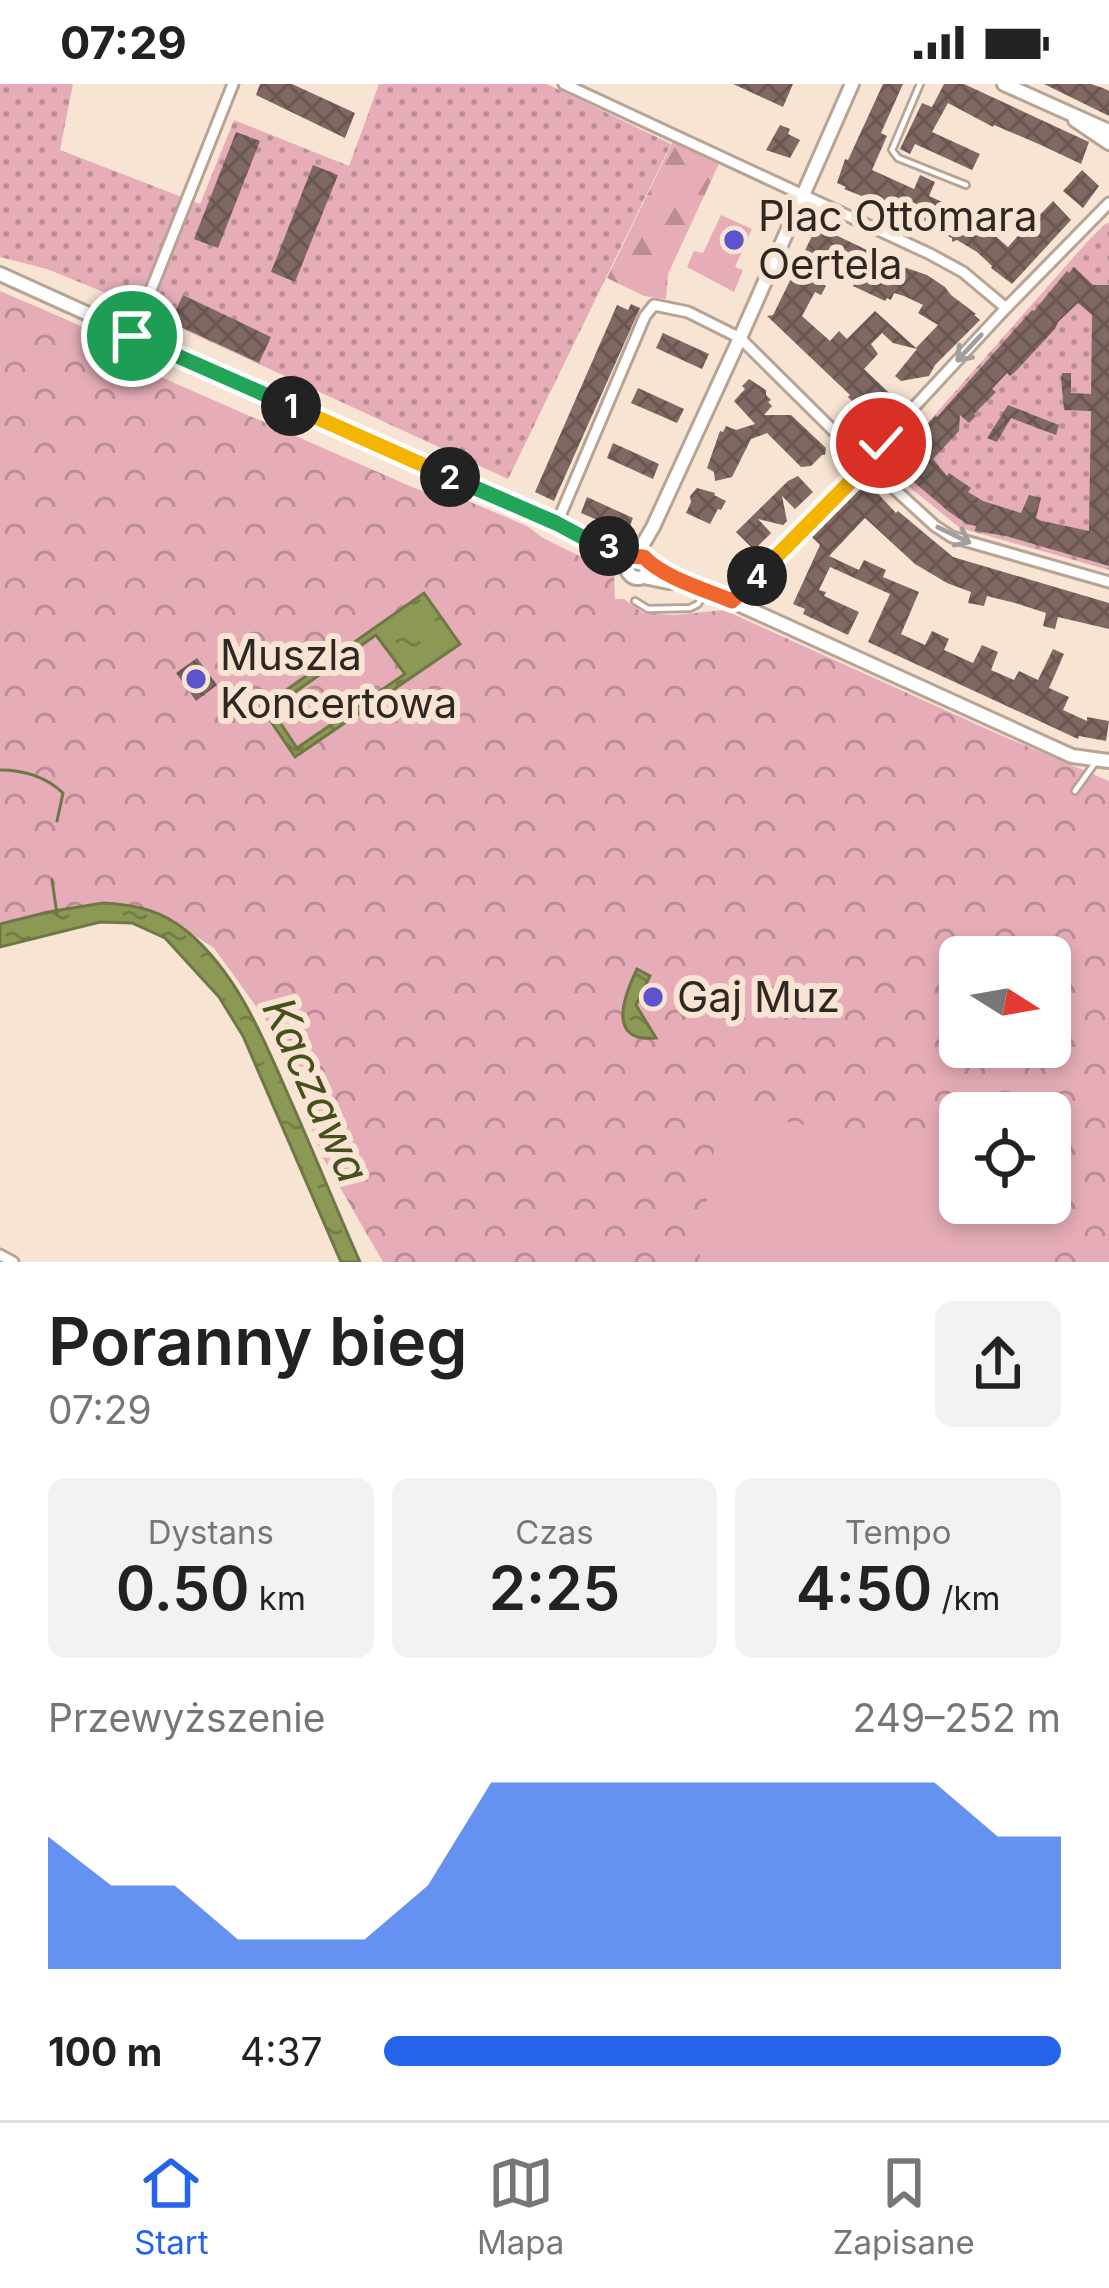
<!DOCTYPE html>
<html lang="pl">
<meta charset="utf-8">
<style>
body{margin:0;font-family:Inter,sans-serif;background:#f2f2f2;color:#222;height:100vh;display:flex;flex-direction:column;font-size:45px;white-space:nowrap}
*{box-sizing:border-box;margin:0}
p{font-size:39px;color:#767676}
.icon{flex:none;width:66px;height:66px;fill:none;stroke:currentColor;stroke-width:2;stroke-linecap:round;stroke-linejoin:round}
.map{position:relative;height:1178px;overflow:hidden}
.sheet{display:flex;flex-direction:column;background:#fff;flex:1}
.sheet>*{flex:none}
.needle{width:78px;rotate:101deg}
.fabs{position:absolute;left:939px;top:852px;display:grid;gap:24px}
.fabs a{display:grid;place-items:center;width:132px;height:132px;border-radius:18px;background:#fff;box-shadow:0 6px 18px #0003;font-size:60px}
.pin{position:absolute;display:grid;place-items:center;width:102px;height:102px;color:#fff;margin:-51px;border:6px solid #fff;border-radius:50%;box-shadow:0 3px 12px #0007}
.km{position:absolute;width:60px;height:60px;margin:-30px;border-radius:50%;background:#222;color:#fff;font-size:33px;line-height:60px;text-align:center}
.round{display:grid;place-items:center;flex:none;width:126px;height:126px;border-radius:18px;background:#f2f2f2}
.head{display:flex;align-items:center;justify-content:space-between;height:204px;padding:0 48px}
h1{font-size:66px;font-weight:600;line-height:90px}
.figures{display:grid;grid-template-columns:repeat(3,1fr);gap:18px;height:204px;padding:12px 48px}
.figures div{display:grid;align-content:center;border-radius:18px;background:#f2f2f2;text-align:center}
.figures b{font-size:60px;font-weight:600}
.figures small{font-size:33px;font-weight:400}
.figures p{font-size:33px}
.chart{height:336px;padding:24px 48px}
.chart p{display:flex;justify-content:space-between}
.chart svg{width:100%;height:216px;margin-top:12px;fill:#2563eb;opacity:.7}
ul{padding:0 48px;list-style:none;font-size:39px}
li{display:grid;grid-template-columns:192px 144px 1fr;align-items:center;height:90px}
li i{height:30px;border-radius:15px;background:#2563eb}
.status{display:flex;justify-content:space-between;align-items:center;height:84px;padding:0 60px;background:#fff;direction:ltr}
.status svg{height:33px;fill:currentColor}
.tab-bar{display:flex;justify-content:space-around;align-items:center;height:168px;border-top:3px solid #e0e0e0;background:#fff;font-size:33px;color:#767676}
.tab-bar a{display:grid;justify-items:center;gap:6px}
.tab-bar .selected{color:#2563eb}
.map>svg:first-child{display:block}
</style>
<div class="status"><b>07:29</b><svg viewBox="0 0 49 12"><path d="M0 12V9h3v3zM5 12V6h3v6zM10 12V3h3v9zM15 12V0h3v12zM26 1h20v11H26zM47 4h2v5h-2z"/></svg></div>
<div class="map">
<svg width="1109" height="1178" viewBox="0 0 1109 1178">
<defs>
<pattern id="grass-dots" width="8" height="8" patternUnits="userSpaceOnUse" patternTransform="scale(3)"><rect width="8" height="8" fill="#e6adb8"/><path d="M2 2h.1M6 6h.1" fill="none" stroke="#bb8d95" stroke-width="1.8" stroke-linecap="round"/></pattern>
<pattern id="forest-firs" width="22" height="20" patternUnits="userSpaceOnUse" patternTransform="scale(3)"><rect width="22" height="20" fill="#e6adb8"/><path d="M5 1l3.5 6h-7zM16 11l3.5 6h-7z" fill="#bb8d95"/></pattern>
<pattern id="park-crowns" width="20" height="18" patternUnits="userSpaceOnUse" patternTransform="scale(3)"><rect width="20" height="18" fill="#e6adb8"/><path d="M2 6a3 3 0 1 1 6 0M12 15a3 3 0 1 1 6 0" fill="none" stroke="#bb8d95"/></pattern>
<pattern id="water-ripples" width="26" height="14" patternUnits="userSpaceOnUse" patternTransform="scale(3)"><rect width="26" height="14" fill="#8c9955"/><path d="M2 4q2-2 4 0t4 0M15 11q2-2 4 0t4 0" fill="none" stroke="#737d46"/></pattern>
<pattern id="building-cross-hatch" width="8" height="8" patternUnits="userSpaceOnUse" patternTransform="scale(3)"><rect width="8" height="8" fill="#806963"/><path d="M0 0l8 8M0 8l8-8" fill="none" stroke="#695651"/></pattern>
</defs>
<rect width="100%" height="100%" fill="#f8e4d3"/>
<path fill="url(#grass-dots)" d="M 0,0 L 73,0 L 60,66 L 200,120 L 234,36 L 349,82 L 379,0 L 547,0 L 671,60 L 508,395 L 96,205 L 47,185 L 0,173 Z
M 1109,139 L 1109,486 L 960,444 L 901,396 L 895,376 L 1087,158 L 1105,140 Z"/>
<path fill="url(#forest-firs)" d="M 676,51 L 722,73 L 668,190 L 666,215 L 644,212 L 607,194 Z"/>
<path fill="url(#park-crowns)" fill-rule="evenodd" d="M 0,207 C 49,229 108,248 145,286 L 412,403 L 436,412 L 456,412 L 527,442 L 543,454 L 614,489 L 615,515 L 624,515 L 643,529 L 674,531 L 724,526 L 998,650 L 1109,697 L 1109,1178 L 383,1178 L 323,1074 L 273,946 L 214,864 L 172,837 L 103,819 L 48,828 L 0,840 ZM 960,873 L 1050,873 L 1050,963 L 960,963 ZM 960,1029 L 1050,1029 L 1050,1119 L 960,1119 Z"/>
<path fill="#e6adb8" d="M 721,131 L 752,145 L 735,183 L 743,186 L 734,208 L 687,183 L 694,167 L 703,169 Z
M 719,1028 L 960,1063 L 960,1119 L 1050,1119 L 1050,1092 L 1058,1093 L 1049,1178 L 699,1178 Z"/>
<path fill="url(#water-ripples)" stroke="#707746" stroke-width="3" fill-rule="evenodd" d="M 424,509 L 460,560 L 295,673 L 257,617 L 260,615 L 265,621 ZM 376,551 L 405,590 L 297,664 L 271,625 Z
M 103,819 C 137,821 162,826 189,849 C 239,892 264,956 290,1015 C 314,1069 336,1124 360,1178 L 341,1178 L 243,952 L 219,913 L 165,854 L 132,839 L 100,838 L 0,863 L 0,840 L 48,828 Z
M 637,885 L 650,892 L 636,921 L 656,954 C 606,959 624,912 637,885 Z"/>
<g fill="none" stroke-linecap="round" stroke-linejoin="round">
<path stroke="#707746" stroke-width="3" d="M 0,686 C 24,686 45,692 63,709 L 57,737
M 52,796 L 57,830"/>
</g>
<path fill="url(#building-cross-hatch)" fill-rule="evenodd" d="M 260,0 L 292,0 L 355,29 L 345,54 L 256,11 Z
M 733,0 L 793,0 L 783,23 Z
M 883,0 L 903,0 L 881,49 L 887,52 L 872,86 L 914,105 L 920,91 L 935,98 L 929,112 L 973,132 L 979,122 L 993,131 L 985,143 L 1008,163 L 1025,144 L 1015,130 L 1023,122 L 1034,137 L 1053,117 L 1071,136 L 1012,200 L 991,184 L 992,182 L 977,168 L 957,156 L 952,158 L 952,154 L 935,146 L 938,140 L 920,140 L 918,135 L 903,129 L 898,130 L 894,125 L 844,105 L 846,103 L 837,99 L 845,75 L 848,76 Z
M 944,0 L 964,0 L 1089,58 L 1081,80 L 1041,61 L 994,41 L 993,43 L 948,19 L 932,48 L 980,70 L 972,86 L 915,60 L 910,70 L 900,65 L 922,19 L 932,23 Z
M 1044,0 L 1091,0 L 1103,4 L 1109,7 L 1109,32 Z
M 780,41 L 790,45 L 788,50 L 800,56 L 790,74 L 766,66 Z
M 236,48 L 260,57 L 218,164 L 194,155 Z
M 313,81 L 338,91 L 295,198 L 271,188 Z
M 1082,86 L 1099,102 L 1083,124 L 1063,107 Z
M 817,142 L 871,168 L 879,166 L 868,189 L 897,176 L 898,181 L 927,191 L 945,203 L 951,211 L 976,230 L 974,231 L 980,236 L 935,281 L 929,292 L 901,297 L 895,292 L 917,265 L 893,259 L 882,249 L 871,260 L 878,270 L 864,285 L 903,322 L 884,337 L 873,338 L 848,313 L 850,311 L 767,232 L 773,231 ZM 829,177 L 862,192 L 856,195 L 853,202 L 885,217 L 887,214 L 891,216 L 894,209 L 904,212 L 923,221 L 918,229 L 938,241 L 916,264 L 875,227 L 847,255 L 839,247 L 830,257 L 802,232 L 815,208 L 821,211 L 826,202 L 819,198 Z
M 1074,183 L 1093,201 L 1109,201 L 1109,482 L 1006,452 L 975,447 L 976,442 L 967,440 L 948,427 L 896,383 L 896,375 L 912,356 L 936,331 L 937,333 L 1032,226 L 1034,227 L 1067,187 L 1069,189 ZM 1078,219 L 1092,231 L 1091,310 L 1071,309 L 1071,289 L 1062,289 L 1061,295 L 1064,326 L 1091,327 L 1089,447 L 1038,436 L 1036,434 L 1041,414 L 1029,411 L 1021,429 L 983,417 L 968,408 L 971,404 L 949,389 L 947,392 L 933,375 L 959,347 L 960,331 L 969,339 L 976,332 L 974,330 L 996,308 L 992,305 L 1007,289 L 1010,292 L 1015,288 L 1055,245 L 1058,238 Z
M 183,211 L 271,253 L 259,279 L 170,238 Z
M 631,220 L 640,224 L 554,417 L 535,408 L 617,221 L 628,226 Z
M 663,249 L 709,270 L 702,285 L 656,264 Z
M 749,295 L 766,306 L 766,311 L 771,316 L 768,318 L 772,322 L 764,331 L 791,331 L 826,364 L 825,371 L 822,371 L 811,382 L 801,383 L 767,349 L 751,355 L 732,393 L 715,397 L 714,388 L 707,384 L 720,347 L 723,348 L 726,342 L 736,346 L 755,340 L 734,317 L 745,305 L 742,302 Z
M 638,304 L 684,325 L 677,339 L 631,319 Z
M 1008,321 L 1059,341 L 1056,351 L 1011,334 L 997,358 L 987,354 Z
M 613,359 L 659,380 L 653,395 L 607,374 Z
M 798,392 L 813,408 L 795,425 L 782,412 L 787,437 L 783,441 L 758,435 L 771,449 L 754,466 L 736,448 L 788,397 Z
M 867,398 L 896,429 L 898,427 L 953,473 L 1109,519 L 1109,545 L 1058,533 L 1055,545 L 1043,542 L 1046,529 L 1015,519 L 987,512 L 984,522 L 968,519 L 971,508 L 947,499 L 915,480 L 865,434 L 829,472 L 859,486 L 864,476 L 886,486 L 883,493 L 919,508 L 901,550 L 925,561 L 932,547 L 949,555 L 944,566 L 973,579 L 982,561 L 998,568 L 991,586 L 1014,596 L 1019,587 L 1038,596 L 1053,565 L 1064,570 L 1049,604 L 1069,613 L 1063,626 L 1087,637 L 1087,633 L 1109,637 L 1106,657 L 1079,652 L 1078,655 L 868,558 L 890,510 L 830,483 L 819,506 L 826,508 L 824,512 L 859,528 L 848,551 L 803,530 L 805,525 L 793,520 L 820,461 L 812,453 Z
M 697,404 L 715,409 L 714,411 L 726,417 L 721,426 L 718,425 L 710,440 L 686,429 L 691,418 L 690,412 Z
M 587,413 L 633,434 L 627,449 L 581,429 Z
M 197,574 L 217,601 L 196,617 L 176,589 Z"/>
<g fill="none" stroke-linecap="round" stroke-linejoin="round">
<defs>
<path id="service" d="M 920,0 L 892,66 L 898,74 L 966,101
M 635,517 L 648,525 L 690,524 L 698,520 L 704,510
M 1075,707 L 1097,676"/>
<path id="minor" d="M 564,0 L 930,170 L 963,188 L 1006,224
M 133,251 L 233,0
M 557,439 L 645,232 L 654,221 L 688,228 L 740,254 L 864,377 L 935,442 L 952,453 L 1109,498
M 732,517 L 856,392 L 864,377 L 1006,224 L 1109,119
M 0,1171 L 13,1178"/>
<path id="tertiary" d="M 1004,0 L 1109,47
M 1075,36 L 1109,59
M 0,190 L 412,377 L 557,439 L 601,462 L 607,470 L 627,484
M 601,462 L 611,463 L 633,473
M627 483a11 11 0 1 1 22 0a11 11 0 1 1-22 0Z
M 636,472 L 653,443 L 740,254 L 852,0
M 649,478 C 669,492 693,502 716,510 L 1072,672 L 1109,677
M 644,493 L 668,498 L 682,497"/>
</defs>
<use href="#service" stroke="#b7a495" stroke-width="10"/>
<use href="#minor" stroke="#b7a495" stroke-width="15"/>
<use href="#tertiary" stroke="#b7a495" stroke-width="18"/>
<use href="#service" stroke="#fff" stroke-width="4.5"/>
<use href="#minor" stroke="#fff" stroke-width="9"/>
<use href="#tertiary" stroke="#fff" stroke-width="12"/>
</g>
<defs><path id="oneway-shaft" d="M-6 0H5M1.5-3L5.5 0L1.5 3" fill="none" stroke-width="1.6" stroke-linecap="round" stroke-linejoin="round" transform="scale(3)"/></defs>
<g stroke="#a19e9c">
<use href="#oneway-shaft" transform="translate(969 264) rotate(133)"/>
<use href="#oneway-shaft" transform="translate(954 451) rotate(26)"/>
</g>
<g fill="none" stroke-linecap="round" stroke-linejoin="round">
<defs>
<path id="split-1" d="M 132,252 L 291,322"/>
<path id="split-2" d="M 291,322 L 450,393"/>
<path id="split-3" d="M 450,393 L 556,439 L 601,463 L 609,462"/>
<path id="split-4" d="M 609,462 L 628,472 L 644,473 C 662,493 706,506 732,517 L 757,492"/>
<path id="split-5" d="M 757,492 L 856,392 L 864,377 L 881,359"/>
</defs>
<use href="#split-1" stroke="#fff" stroke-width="24"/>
<use href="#split-2" stroke="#fff" stroke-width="24"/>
<use href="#split-3" stroke="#fff" stroke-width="24"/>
<use href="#split-4" stroke="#fff" stroke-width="24"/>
<use href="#split-5" stroke="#fff" stroke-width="24"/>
<use href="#split-1" stroke="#22a559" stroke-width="15"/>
<use href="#split-2" stroke="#f5b400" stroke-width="15"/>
<use href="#split-3" stroke="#22a559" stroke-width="15"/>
<use href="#split-4" stroke="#f0652b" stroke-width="15"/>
<use href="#split-5" stroke="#f5b400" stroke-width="15"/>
</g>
<g fill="#5d53cc" stroke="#f8e4d3" stroke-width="4.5">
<circle cx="734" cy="156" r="12"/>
<circle cx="196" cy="595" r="12"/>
<circle cx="653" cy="913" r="12"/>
</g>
<g text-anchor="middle" stroke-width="12" stroke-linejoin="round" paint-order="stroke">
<g font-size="42" fill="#2f2822" stroke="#f8e4d3" text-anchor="start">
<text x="758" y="147">Plac Ottomara<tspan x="758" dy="48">Oertela</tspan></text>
<text x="220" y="586">Muszla<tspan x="220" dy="48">Koncertowa</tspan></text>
<text x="677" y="928">Gaj Muz</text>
</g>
<g font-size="45" font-style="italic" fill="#47501d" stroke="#f8e4d3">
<text transform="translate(316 1006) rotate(66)" y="16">Kaczawa</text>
</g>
</g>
</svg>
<div class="fabs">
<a><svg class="needle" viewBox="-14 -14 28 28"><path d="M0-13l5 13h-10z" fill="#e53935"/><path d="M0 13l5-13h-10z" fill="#767676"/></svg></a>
<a><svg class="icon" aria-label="locate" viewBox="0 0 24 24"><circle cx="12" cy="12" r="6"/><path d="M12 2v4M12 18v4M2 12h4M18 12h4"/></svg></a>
</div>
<div class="pin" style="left:132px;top:252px;background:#1e9e55"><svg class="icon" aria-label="arrive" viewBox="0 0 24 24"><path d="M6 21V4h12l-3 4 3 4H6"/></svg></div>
<div class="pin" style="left:881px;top:359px;background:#d93025"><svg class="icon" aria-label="check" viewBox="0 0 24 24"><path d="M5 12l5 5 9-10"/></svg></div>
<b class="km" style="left:291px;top:322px">1</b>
<b class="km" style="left:450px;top:393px">2</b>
<b class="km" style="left:609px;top:462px">3</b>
<b class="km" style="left:757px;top:492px">4</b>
</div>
<section class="sheet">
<div class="head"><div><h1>Poranny bieg</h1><p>07:29</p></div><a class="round"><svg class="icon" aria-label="share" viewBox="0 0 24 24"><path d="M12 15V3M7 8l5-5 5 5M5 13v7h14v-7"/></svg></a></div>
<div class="figures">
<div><p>Dystans</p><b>0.50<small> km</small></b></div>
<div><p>Czas</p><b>2:25</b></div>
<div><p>Tempo</p><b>4:50<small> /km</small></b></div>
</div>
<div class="chart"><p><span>Przewyższenie</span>249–252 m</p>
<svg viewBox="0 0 160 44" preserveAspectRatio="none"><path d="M0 44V17L10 27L20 27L30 38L40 38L50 38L60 27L70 6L80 6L90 6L100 6L110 6L120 6L130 6L140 6L150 17L160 17V44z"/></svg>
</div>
<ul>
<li><b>100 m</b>4:37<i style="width:100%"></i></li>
</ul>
</section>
<nav class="tab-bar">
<a class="selected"><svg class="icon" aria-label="home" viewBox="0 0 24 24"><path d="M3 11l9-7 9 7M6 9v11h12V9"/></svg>Start</a>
<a><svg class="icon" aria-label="map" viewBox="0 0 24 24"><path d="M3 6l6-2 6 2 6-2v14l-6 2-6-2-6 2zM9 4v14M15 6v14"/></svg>Mapa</a>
<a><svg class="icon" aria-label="saved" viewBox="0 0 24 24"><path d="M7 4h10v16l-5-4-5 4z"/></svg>Zapisane</a>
</nav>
